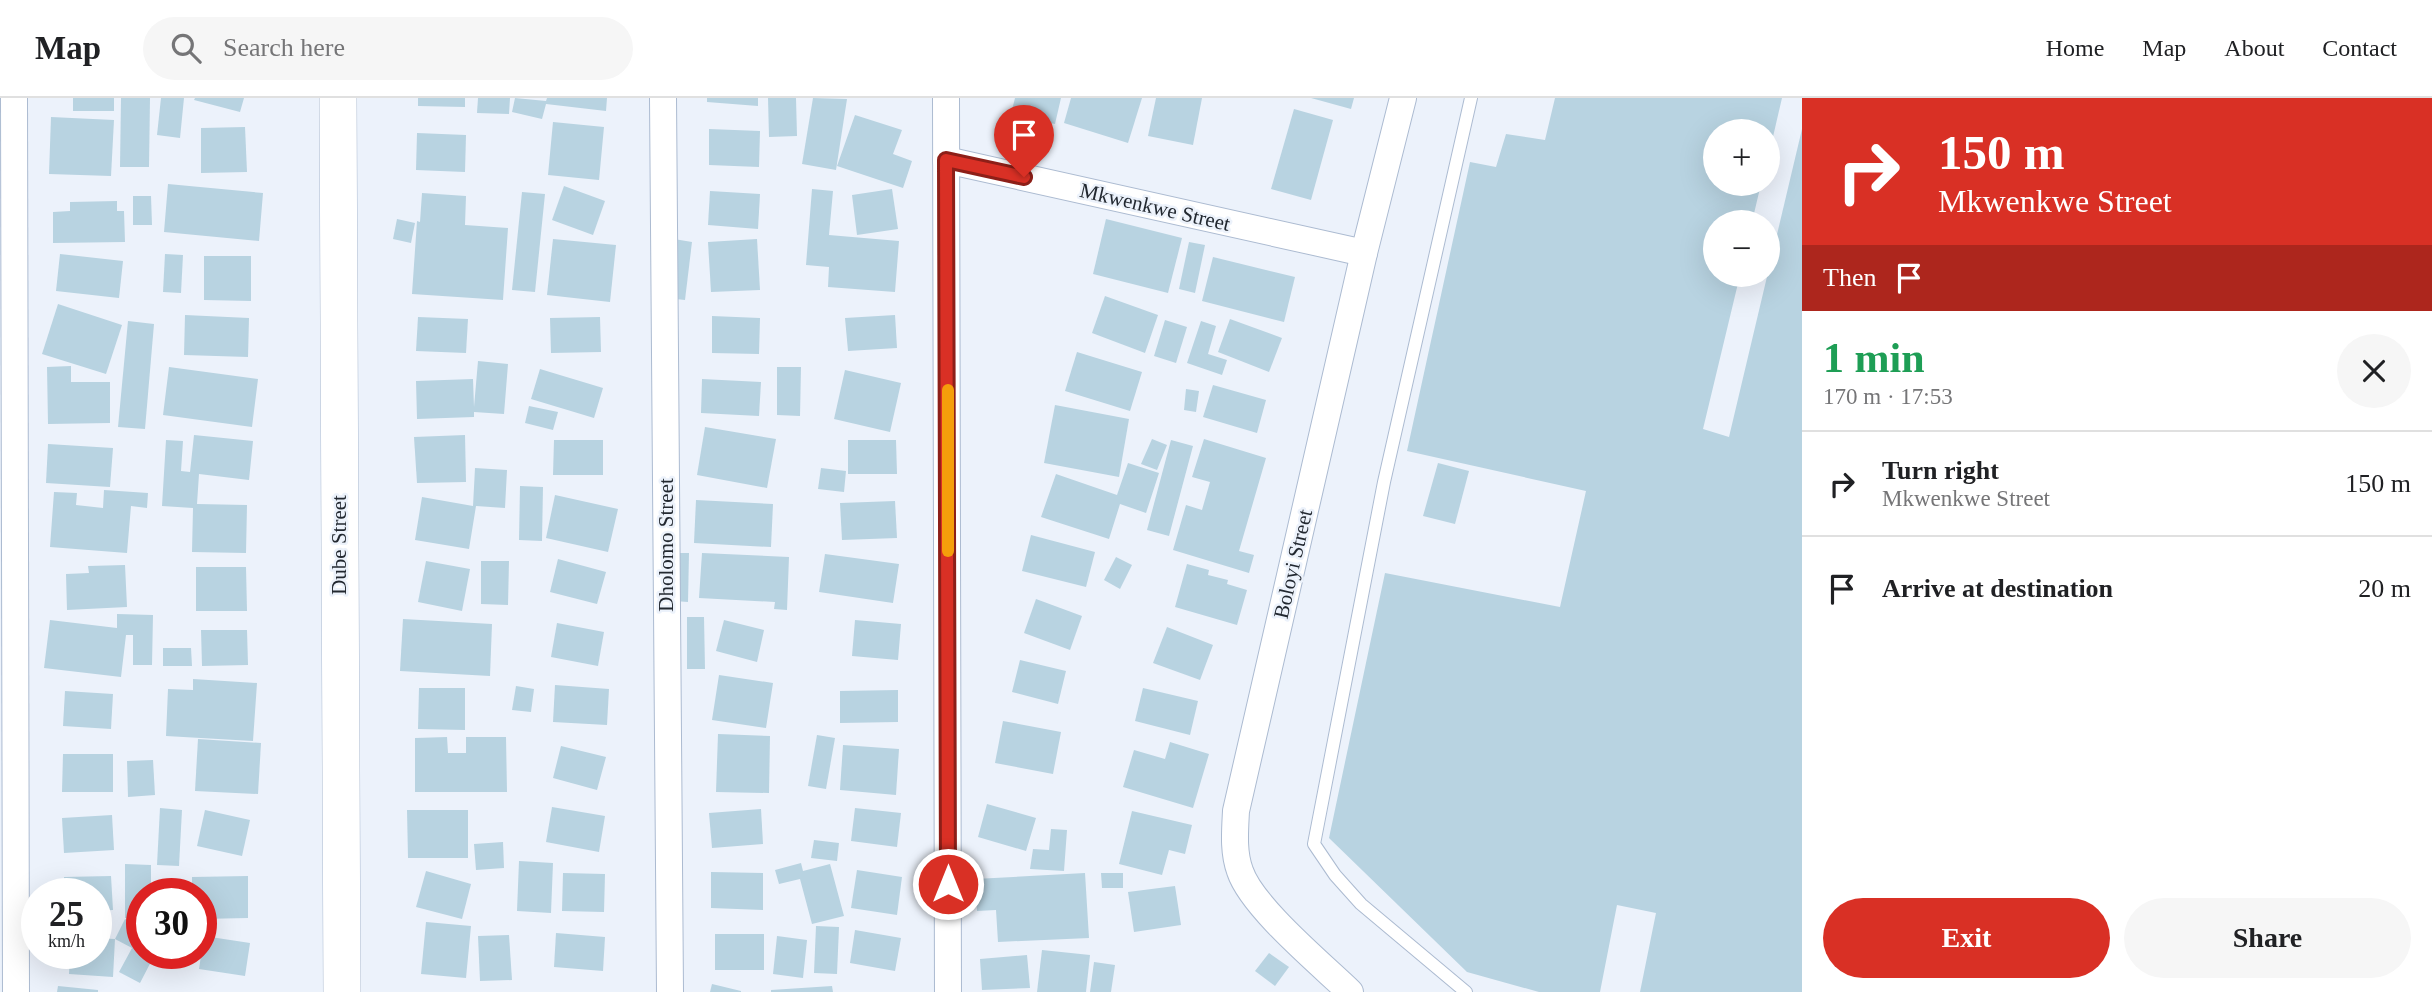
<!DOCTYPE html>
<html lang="en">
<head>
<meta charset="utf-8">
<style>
	:root { --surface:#fff; --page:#f6f6f6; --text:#202124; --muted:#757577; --line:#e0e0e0; --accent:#d93025 }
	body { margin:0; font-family:Georgia,serif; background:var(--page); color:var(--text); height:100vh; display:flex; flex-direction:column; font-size:26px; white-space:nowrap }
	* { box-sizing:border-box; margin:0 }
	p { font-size:23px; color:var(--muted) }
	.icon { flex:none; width:38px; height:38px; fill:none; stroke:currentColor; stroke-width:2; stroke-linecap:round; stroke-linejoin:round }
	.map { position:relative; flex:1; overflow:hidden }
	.details { display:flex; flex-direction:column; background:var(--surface); width:630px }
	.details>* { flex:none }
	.hud { background:#d93025; color:#fff; overflow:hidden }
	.controls { position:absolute; left:1703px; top:21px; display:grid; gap:14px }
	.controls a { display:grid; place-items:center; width:77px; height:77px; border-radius:50%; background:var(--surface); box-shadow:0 7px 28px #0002; font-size:35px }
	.speed { position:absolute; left:21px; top:780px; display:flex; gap:14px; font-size:35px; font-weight:700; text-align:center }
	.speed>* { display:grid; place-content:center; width:91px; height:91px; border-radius:50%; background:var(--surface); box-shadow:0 7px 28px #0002; line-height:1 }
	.speed small { font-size:18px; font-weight:400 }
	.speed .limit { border:10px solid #d22; background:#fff; color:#111 }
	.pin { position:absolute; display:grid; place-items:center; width:60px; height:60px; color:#fff; margin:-72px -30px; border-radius:50% 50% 50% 0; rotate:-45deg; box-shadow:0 0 7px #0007 }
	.pin .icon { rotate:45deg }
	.me { position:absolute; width:77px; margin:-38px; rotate:0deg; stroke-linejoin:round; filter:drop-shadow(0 0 5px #0008) }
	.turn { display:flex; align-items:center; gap:24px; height:147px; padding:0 21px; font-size:32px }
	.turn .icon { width:91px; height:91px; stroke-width:2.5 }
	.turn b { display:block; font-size:49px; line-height:60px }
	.then { display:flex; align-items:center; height:66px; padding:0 21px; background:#0003; gap:14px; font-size:26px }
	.round { display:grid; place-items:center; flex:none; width:74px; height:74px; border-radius:37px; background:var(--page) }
	.head { display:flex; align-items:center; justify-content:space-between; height:119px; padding:0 21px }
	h1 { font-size:42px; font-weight:700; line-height:52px; color:#1e9e55 }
	.action { display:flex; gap:14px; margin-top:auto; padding:14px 21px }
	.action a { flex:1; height:80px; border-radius:42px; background:var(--accent); color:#fff; font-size:28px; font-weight:700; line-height:80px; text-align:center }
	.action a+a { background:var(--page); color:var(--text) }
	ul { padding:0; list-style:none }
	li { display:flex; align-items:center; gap:21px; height:105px; padding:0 21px; border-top:2px solid var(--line) }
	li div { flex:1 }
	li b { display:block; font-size:26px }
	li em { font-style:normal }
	header { display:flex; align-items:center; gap:42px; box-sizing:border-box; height:98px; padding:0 35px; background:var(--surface); border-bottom:2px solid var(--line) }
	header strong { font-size:33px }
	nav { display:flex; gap:38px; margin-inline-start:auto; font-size:24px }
	.search { width:490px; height:63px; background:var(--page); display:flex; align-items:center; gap:18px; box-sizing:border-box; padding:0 24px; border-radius:38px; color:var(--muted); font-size:26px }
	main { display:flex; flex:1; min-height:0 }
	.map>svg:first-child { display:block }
	.building { fill:#b8d3e1 }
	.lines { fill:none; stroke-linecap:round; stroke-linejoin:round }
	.lane-casing { stroke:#acbbd1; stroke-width:14 }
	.street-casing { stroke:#acbbd1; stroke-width:28 }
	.secondary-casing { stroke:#acbbd1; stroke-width:38 }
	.lane { stroke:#fff; stroke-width:12 }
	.street { stroke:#fff; stroke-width:26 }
	.secondary { stroke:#fff; stroke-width:37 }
	.route-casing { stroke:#8d1f18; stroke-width:18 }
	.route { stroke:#d93025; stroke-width:12 }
	.slow { stroke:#f59e0b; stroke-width:12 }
	.labels { text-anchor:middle; stroke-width:5; stroke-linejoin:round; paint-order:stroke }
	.street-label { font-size:21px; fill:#222830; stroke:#ecf2fb }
</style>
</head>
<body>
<header>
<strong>Map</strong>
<div class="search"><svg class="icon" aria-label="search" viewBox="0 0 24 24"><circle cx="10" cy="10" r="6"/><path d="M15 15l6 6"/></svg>Search here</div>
<nav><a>Home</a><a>Map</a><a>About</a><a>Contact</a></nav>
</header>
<main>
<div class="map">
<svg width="1802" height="894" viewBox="0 0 1802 894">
	<rect width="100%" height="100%" fill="#ecf2fb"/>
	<g class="building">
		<rect x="73" y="0" width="41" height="13"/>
		<path d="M 121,0 L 150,0 L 149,69 L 120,69 Z"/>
		<path d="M 161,0 L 184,0 L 180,40 L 157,37 Z"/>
		<path d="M 195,0 L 244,0 L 240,14 L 194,2 Z"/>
		<path d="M 418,0 L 465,0 L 465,9 L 418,8 Z"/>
		<path d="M 478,0 L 510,0 L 509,16 L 477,15 Z"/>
		<path d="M 515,0 L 546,3 L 547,0 L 607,0 L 606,13 L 546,6 L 542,21 L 512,14 Z"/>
		<path d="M 707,0 L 758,0 L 758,8 L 707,4 Z"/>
		<path d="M 768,0 L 796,0 L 797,38 L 769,39 Z"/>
		<path d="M 813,0 L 847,1 L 836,72 L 802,66 Z"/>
		<path d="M 1015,0 L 1061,0 L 1055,26 L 1011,16 Z"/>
		<path d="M 1071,0 L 1142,0 L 1128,45 L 1064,25 Z"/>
		<path d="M 1156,0 L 1202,0 L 1193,47 L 1148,38 Z"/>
		<path d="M 1311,0 L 1354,0 L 1351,11 Z"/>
		<path d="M 1555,0 L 1782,0 L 1769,56 L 1768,33 L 1715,33 L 1715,86 L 1761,86 L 1752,124 L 1715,124 L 1715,177 L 1740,177 L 1703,331 L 1729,339 L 1802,31 L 1802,894 L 1640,894 L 1656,815 L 1617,807 L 1600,894 L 1539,894 L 1467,874 L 1329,740 L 1385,475 L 1560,509 L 1586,393 L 1407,353 L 1470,64 L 1496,69 L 1506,36 L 1545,42 Z"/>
		<path d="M 1294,11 L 1333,22 L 1311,102 L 1271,91 Z"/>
		<path d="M 855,17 L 902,32 L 893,56 L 912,63 L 903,90 L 837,68 Z"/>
		<path d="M 51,19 L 114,22 L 111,78 L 49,76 Z"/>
		<path d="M 553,24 L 604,29 L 599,82 L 548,77 Z"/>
		<path d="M 245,29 L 247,74 L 201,75 L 201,30 Z"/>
		<path d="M 709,31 L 760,33 L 759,69 L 709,67 Z"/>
		<path d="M 417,35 L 466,37 L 465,74 L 416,72 Z"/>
		<path d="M 168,86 L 263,95 L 259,143 L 164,134 Z"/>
		<path d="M 564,88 L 605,103 L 593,137 L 552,122 Z"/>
		<path d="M 812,91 L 833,93 L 829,137 L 899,143 L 895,194 L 828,189 L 829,169 L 806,167 Z"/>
		<path d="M 892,91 L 898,131 L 857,137 L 852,97 Z"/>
		<path d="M 710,93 L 760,96 L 758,131 L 708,127 Z"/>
		<path d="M 522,94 L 545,96 L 535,194 L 512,192 Z"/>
		<path d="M 422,95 L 466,98 L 465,127 L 508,130 L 503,202 L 412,196 L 417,123 L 420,124 Z"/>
		<path d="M 133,98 L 151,98 L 152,127 L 133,127 Z"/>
		<path d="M 117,103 L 117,113 L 124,113 L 125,144 L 53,145 L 53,114 L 70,113 L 70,104 Z"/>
		<path d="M 397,121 L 415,125 L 411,145 L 393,141 Z"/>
		<path d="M 1106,121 L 1182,140 L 1168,195 L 1093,176 Z"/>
		<path d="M 553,141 L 616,147 L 610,204 L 547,197 Z"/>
		<path d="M 674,141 L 692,144 L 685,202 L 666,200 Z"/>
		<path d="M 757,141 L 760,192 L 711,194 L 708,144 Z"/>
		<path d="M 1189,144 L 1205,147 L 1195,195 L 1179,191 Z"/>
		<path d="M 60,156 L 123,163 L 119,200 L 56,193 Z"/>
		<path d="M 165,156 L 183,157 L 181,195 L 163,194 Z"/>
		<path d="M 204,158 L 251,158 L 251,203 L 204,202 Z"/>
		<path d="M 1213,159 L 1295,179 L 1284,224 L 1202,203 Z"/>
		<path d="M 1105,198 L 1158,217 L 1145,255 L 1092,235 Z"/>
		<path d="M 58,206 L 122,227 L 106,276 L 42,256 Z"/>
		<path d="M 185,217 L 249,220 L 248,259 L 184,257 Z"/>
		<path d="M 895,217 L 897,250 L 848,253 L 845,220 Z"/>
		<path d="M 712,218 L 760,220 L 759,256 L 712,255 Z"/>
		<path d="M 418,219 L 468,221 L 466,255 L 416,253 Z"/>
		<path d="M 600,219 L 601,254 L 551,255 L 550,220 Z"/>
		<path d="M 1230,221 L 1282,240 L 1269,274 L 1218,254 Z"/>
		<path d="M 1165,222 L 1187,229 L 1176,265 L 1154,258 Z"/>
		<path d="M 128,223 L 154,226 L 145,331 L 118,329 Z"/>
		<path d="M 1201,223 L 1216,228 L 1208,256 L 1227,262 L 1222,277 L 1187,265 Z"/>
		<path d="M 1077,254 L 1142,274 L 1130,313 L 1065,293 Z"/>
		<path d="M 478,263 L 508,266 L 504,316 L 474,314 L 474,319 L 417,321 L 416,283 L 473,281 L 474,309 Z"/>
		<path d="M 71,268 L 71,284 L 110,284 L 110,325 L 48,326 L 47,269 Z"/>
		<path d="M 169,269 L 258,281 L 252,329 L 163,317 Z"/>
		<path d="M 777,269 L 801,269 L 800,318 L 777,317 Z"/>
		<path d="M 540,271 L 603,290 L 594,320 L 531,301 Z"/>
		<path d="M 845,272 L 901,285 L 890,334 L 834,321 Z"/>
		<path d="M 702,281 L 761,284 L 759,318 L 701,315 Z"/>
		<path d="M 1213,287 L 1266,302 L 1257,335 L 1203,319 Z"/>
		<path d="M 1186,291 L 1199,293 L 1196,314 L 1184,312 Z"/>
		<path d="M 1055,307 L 1129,321 L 1119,379 L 1044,365 Z"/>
		<path d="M 529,308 L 558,314 L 553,332 L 525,325 Z"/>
		<path d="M 705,329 L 776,341 L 767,390 L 697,377 Z"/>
		<path d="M 194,337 L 253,343 L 249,382 L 199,376 L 197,406 L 247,407 L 246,455 L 192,454 L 193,410 L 162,408 L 166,342 L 183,343 L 181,373 L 190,374 Z"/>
		<path d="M 465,337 L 466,384 L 417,385 L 414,339 Z"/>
		<path d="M 1152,341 L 1167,347 L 1157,372 L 1141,366 Z"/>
		<path d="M 1204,341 L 1266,360 L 1239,453 L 1254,457 L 1249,475 L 1173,452 L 1186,407 L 1202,412 L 1210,384 L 1192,379 Z"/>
		<path d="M 554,342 L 603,342 L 603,377 L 553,377 Z"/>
		<path d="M 848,342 L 896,342 L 897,376 L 848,376 Z"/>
		<path d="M 1171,342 L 1193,348 L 1169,438 L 1147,432 Z"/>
		<path d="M 48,346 L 113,350 L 110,389 L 46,385 Z"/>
		<path d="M 1128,365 L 1159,375 L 1146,415 L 1120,406 L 1109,441 L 1041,419 L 1056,376 L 1117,397 Z"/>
		<path d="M 1438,365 L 1469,373 L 1455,426 L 1423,418 Z"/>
		<path d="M 475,370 L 507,372 L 505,410 L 476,408 L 469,451 L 415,442 L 422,399 L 473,408 Z"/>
		<path d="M 821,370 L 846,373 L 844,394 L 818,391 Z"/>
		<path d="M 520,388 L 543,389 L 542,443 L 519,442 Z"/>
		<path d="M 104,392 L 148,395 L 147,410 L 131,408 L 127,455 L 50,449 L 54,394 L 77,395 L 76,407 L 103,410 Z"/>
		<path d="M 555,397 L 618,411 L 608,454 L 546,440 Z"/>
		<path d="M 696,402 L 773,406 L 771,449 L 694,445 Z"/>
		<path d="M 895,403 L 897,440 L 842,442 L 840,405 Z"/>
		<path d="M 1031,437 L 1095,454 L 1086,489 L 1022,473 Z"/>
		<path d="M 675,455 L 689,455 L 688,504 L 674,503 Z"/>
		<path d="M 702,455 L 789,459 L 787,512 L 774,511 L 775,504 L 699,500 Z"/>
		<path d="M 825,456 L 899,466 L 893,505 L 819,494 Z"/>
		<path d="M 1116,459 L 1132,467 L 1120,491 L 1104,482 Z"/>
		<path d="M 558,461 L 606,474 L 597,506 L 550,494 Z"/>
		<path d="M 426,463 L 470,471 L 462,513 L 418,504 Z"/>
		<path d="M 481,463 L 509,463 L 508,507 L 481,506 Z"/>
		<path d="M 1187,466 L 1209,472 L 1208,477 L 1228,482 L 1227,486 L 1247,492 L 1237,527 L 1175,509 Z"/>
		<path d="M 125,467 L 127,509 L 67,512 L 66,476 L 89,475 L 88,468 Z"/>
		<path d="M 196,469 L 246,469 L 247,513 L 196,513 Z"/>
		<path d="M 1036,501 L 1082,518 L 1070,552 L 1024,535 Z"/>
		<path d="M 117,516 L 153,517 L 152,567 L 133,567 L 133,537 L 126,537 L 121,579 L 44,570 L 50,522 L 117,530 Z"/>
		<path d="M 687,519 L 704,519 L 705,571 L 687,571 Z"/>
		<path d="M 403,521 L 492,526 L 490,578 L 400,573 Z"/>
		<path d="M 724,522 L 764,532 L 757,564 L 716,553 Z"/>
		<path d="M 855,522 L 901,526 L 898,562 L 852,558 Z"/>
		<path d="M 557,525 L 604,534 L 598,568 L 551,559 Z"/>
		<path d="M 1167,529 L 1213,547 L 1200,582 L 1153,565 Z"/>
		<path d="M 201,532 L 247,532 L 248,567 L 202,568 Z"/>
		<path d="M 163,550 L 191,550 L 192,568 L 163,568 Z"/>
		<path d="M 1020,562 L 1066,573 L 1058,606 L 1012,594 Z"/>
		<path d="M 719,577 L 773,585 L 766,630 L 712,622 Z"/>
		<path d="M 193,581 L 257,585 L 253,643 L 166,638 L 168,591 L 193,592 Z"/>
		<path d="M 555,587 L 609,591 L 607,627 L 553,624 Z"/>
		<path d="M 516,588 L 534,591 L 531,614 L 512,612 Z"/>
		<path d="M 419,590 L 465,590 L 465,632 L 418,631 Z"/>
		<path d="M 1143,590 L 1198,603 L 1190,637 L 1135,623 Z"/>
		<path d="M 898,592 L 898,624 L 840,625 L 840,593 Z"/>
		<path d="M 65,593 L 113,596 L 111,631 L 63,628 Z"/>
		<path d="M 1003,623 L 1061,634 L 1053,676 L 995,665 Z"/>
		<path d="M 718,636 L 770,638 L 769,695 L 716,694 Z"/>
		<path d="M 817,637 L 835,640 L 826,691 L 808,688 Z"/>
		<path d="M 447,639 L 448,655 L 466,655 L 466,639 L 506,639 L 507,694 L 415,694 L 415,640 Z"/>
		<path d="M 198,641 L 261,645 L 258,696 L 195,693 Z"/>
		<path d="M 1170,644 L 1209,656 L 1193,710 L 1123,689 L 1134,652 L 1165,661 Z"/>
		<path d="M 843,647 L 899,651 L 896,697 L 840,692 Z"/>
		<path d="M 561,648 L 606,659 L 597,692 L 553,680 Z"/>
		<path d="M 63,656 L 113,656 L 113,694 L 62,694 Z"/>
		<path d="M 153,662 L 155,697 L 128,699 L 127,663 Z"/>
		<path d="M 987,706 L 1036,720 L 1026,753 L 978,739 Z"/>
		<path d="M 552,709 L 605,718 L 599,754 L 546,744 Z"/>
		<path d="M 160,710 L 182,712 L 179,768 L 157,767 Z"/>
		<path d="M 855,710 L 901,715 L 897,749 L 851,743 Z"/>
		<path d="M 761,711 L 763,746 L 712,750 L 709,715 Z"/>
		<path d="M 205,712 L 250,722 L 242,758 L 197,748 Z"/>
		<path d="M 407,712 L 468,712 L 468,760 L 408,760 Z"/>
		<path d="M 1132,713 L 1192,727 L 1185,756 L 1169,752 L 1162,777 L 1119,766 Z"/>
		<path d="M 112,717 L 114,752 L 64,755 L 62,720 Z"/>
		<path d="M 1051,731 L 1067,732 L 1064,773 L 1030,771 L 1033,751 L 1049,752 Z"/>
		<path d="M 814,742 L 839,745 L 837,763 L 811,760 Z"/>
		<path d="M 503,744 L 504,770 L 476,772 L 474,746 Z"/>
		<path d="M 519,763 L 553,765 L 551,815 L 517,813 Z"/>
		<path d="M 801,765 L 803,773 L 830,766 L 844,818 L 812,826 L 800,781 L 779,786 L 775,772 Z"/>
		<path d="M 125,766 L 151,767 L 151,796 L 142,796 L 142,820 L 125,820 Z"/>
		<path d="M 857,772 L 902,779 L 897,817 L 851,810 Z"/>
		<path d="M 426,773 L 471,786 L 462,821 L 416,809 Z"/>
		<path d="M 711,774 L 763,775 L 763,812 L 711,810 Z"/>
		<path d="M 563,775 L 605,776 L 604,814 L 562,813 Z"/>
		<path d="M 1085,775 L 1089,840 L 998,844 L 996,812 L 977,813 L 975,781 Z"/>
		<path d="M 1101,775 L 1123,775 L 1123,790 L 1102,790 Z"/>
		<path d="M 111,778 L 113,812 L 96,813 L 96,796 L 65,796 L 64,779 Z"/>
		<path d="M 248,778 L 248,820 L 201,821 L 201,796 L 192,796 L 192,779 Z"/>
		<path d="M 1175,788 L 1181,827 L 1134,834 L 1128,794 Z"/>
		<path d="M 125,821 L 142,830 L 142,856 L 155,856 L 140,885 L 119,874 L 132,850 L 115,841 Z"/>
		<path d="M 426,824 L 471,828 L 466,880 L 421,876 Z"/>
		<path d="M 816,828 L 839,829 L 837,876 L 814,875 Z"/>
		<path d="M 855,832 L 901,840 L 895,873 L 850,865 Z"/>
		<path d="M 556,835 L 605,839 L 603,873 L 554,869 Z"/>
		<rect x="715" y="836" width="49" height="36"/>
		<path d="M 509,837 L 512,882 L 480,883 L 478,838 Z"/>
		<path d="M 204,838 L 250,845 L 245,878 L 199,871 Z"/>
		<path d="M 777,838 L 807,842 L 803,880 L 773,876 Z"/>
		<path d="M 96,840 L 115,841 L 113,879 L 69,876 L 70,856 L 96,856 Z"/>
		<path d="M 1042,852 L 1090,857 L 1086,894 L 1037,894 Z"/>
		<path d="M 1269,855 L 1289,869 L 1275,888 L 1255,873 Z"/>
		<path d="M 1027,857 L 1030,890 L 982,892 L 980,861 Z"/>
		<path d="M 1094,864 L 1115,867 L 1111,894 L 1090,894 Z"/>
		<path d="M 712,886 L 741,893 L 741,894 L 710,894 Z"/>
		<path d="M 58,888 L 98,892 L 98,894 L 57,894 Z"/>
		<path d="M 832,888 L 833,894 L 771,894 L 771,892 Z"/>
	</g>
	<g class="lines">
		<defs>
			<path id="lane" d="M 1466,894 L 1361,806 L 1335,777 L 1314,746 L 1384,384 L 1471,0"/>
			<g id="street">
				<path d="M 14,0 L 16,894"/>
				<path d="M 663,0 L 670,894"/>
				<path d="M 946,0 L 948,894"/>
				<path d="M 946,62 L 1364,155"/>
				<path d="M 1350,894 C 1321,866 1252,809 1240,773 C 1233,754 1235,733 1236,713 L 1364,155 L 1403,0"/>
			</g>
			<path id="secondary" d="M 338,0 L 342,894"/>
		</defs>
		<use href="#lane" class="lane-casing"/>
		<use href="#street" class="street-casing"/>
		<use href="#secondary" class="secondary-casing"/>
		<use href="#lane" class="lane"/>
		<use href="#street" class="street"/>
		<use href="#secondary" class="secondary"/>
	</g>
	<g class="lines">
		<defs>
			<path id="route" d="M 948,786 L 946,62 L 1024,79"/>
		</defs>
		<use href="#route" class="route-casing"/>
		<use href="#route" class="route"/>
		<path class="slow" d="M 948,292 L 948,453"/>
	</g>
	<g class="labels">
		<g class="street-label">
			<text transform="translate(1155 109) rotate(13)" y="7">Mkwenkwe Street</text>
			<text transform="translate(339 447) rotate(-90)" y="7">Dube Street</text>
			<text transform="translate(666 447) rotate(-90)" y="7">Dholomo Street</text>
			<text transform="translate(1293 466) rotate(-77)" y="7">Boloyi Street</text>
		</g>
	</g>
</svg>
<div class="controls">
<a>+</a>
<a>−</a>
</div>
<div class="speed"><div>25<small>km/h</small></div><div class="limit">30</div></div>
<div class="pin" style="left:1024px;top:79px;background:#d93025"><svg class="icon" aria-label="arrive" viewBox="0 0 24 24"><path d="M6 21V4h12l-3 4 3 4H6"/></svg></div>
<svg class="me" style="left:948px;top:786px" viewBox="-20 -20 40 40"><circle r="17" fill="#d93025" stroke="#fff" stroke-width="3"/><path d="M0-11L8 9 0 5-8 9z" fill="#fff"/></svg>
</div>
<section class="details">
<div class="hud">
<div class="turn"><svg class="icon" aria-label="right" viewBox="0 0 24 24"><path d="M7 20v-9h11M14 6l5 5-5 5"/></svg><div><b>150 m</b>Mkwenkwe Street</div></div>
<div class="then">Then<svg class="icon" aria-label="arrive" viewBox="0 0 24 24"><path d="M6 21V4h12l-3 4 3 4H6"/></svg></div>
</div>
<div class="head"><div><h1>1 min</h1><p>170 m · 17:53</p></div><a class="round"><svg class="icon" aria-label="close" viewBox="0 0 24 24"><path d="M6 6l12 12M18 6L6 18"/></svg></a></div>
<ul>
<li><svg class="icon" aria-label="right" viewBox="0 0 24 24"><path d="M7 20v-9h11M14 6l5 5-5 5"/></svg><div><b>Turn right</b><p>Mkwenkwe Street</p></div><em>150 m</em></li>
<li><svg class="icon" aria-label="arrive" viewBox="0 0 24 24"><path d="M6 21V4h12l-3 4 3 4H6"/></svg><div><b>Arrive at destination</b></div><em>20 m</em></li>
</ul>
<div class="action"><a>Exit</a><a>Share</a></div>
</section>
</main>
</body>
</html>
